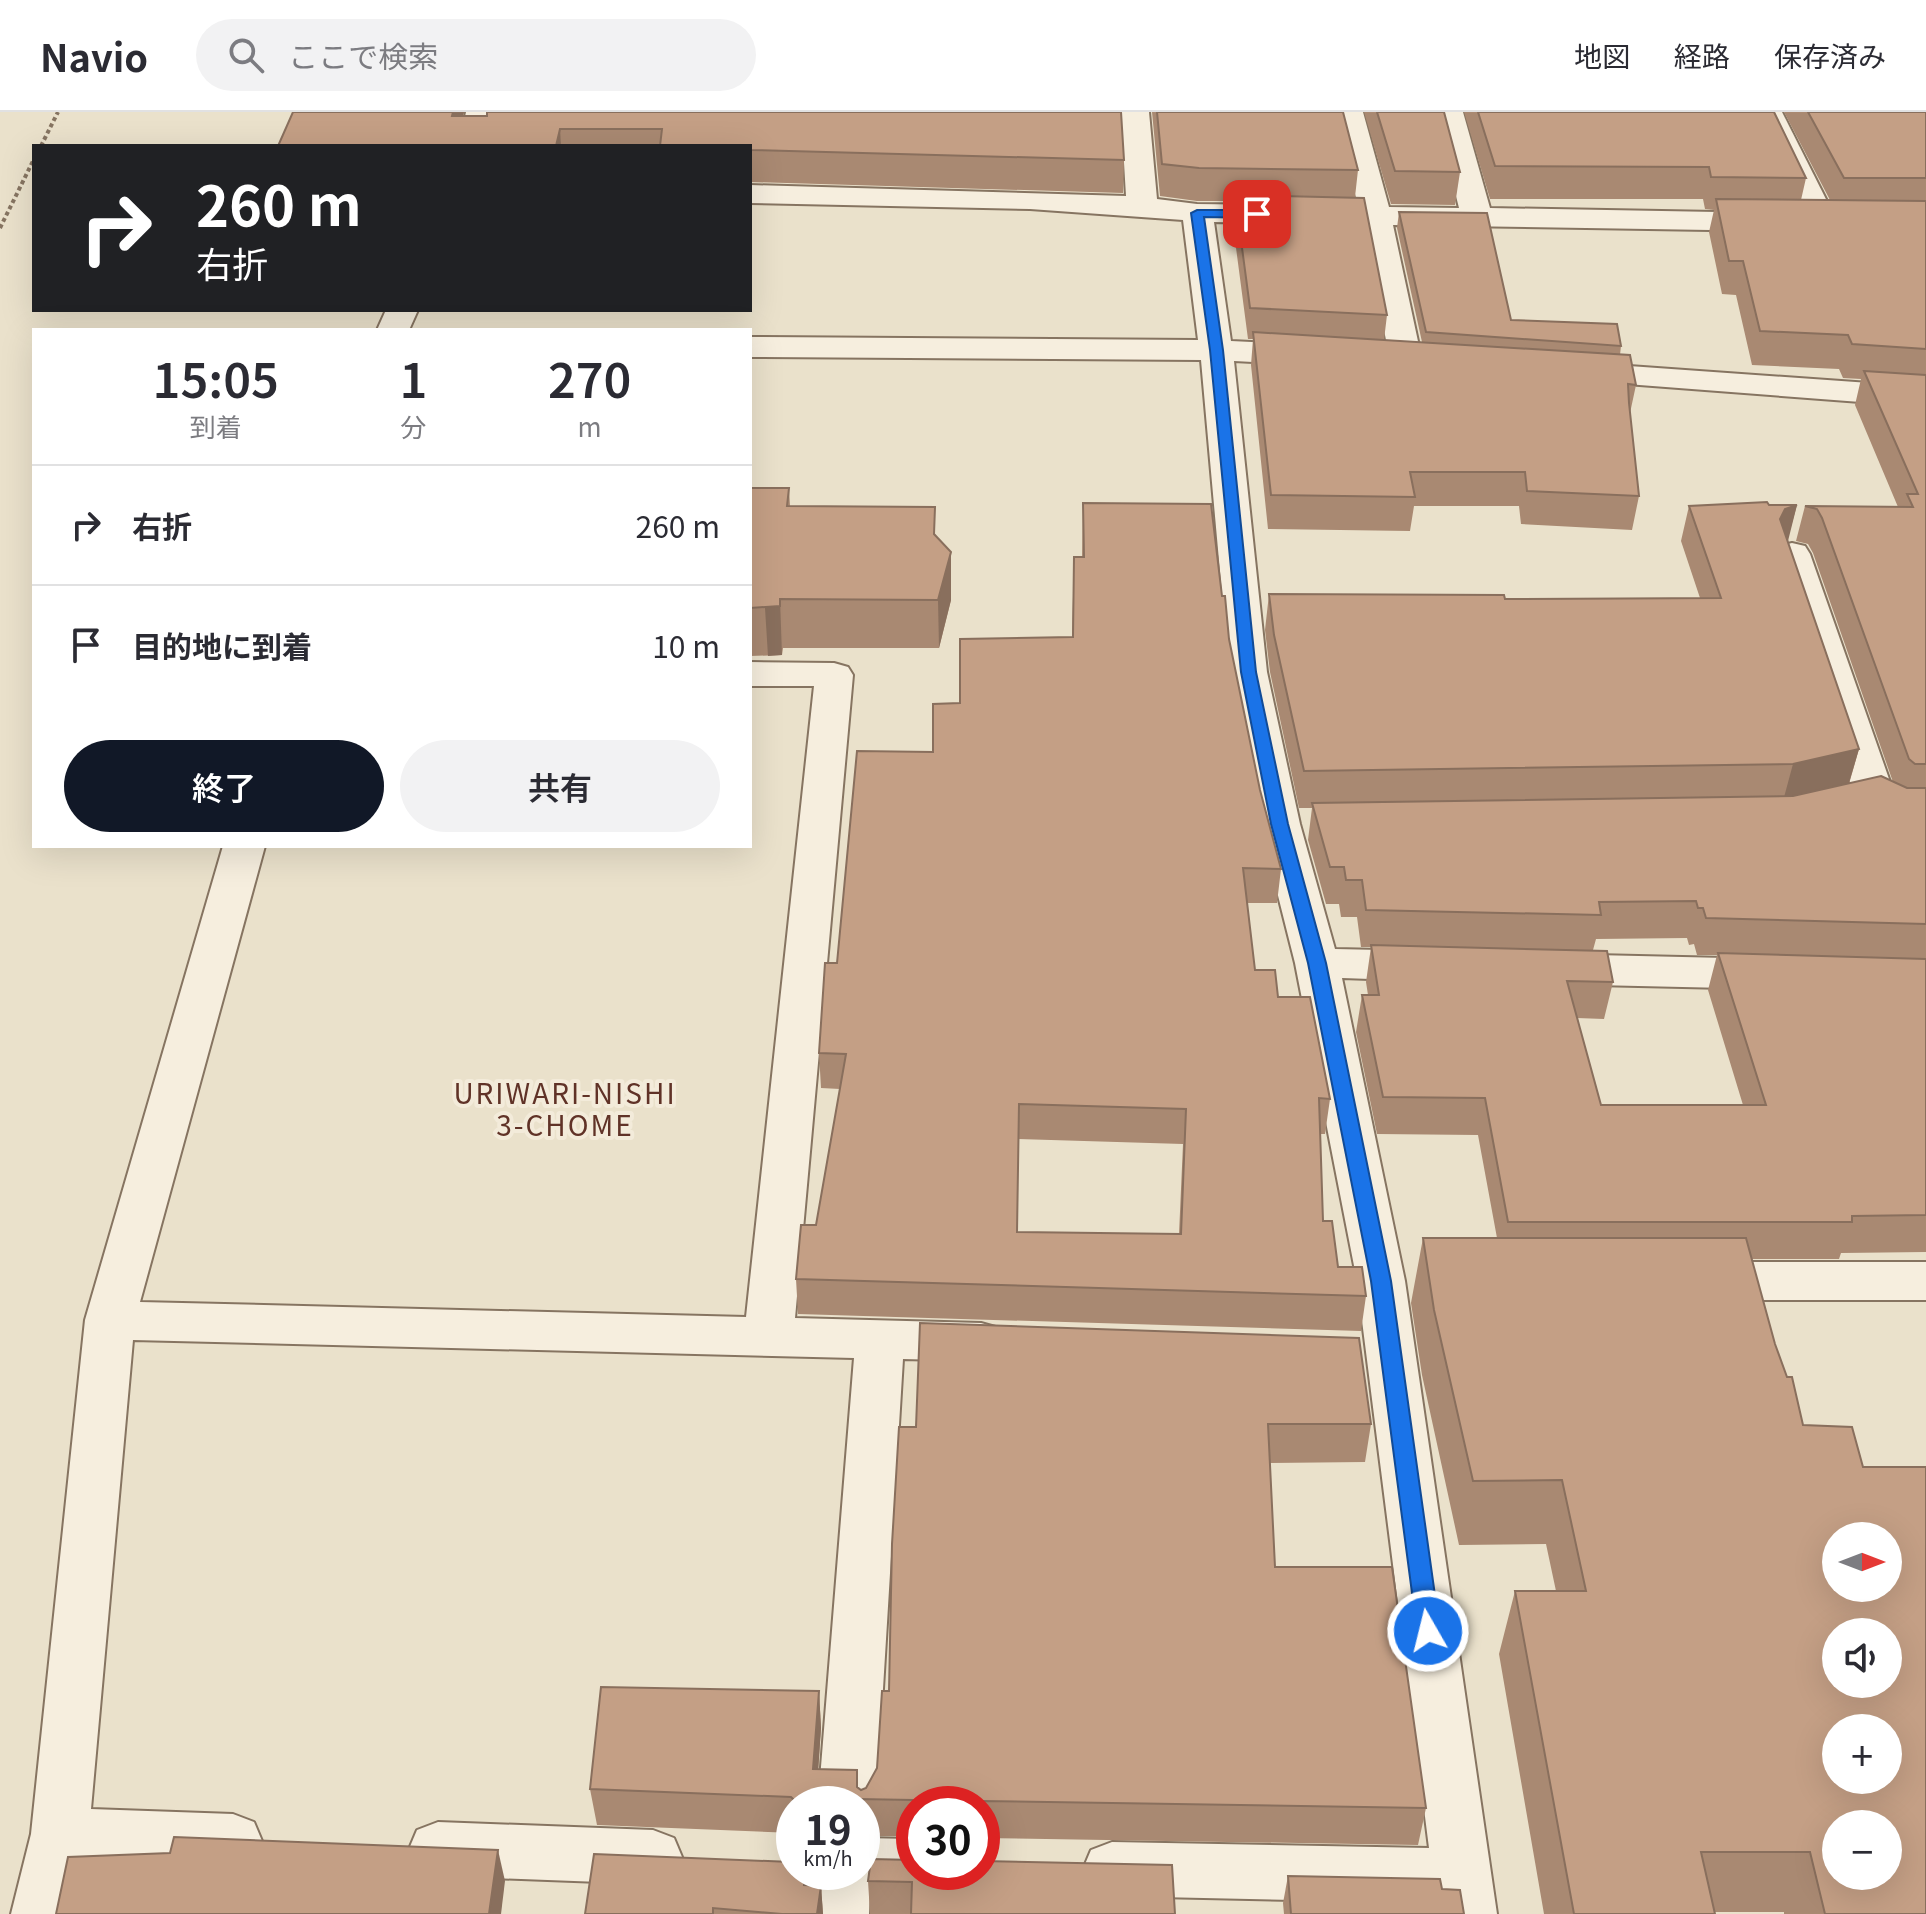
<!DOCTYPE html>
<html lang="ja">
<head>
<meta charset="utf-8">
<style>
	:root { --surface:#fff; --page:#f2f2f3; --text:#2b2b33; --muted:#7c7c81; --line:#e1e1e2; --accent:#111827 }
	body { margin:0; font-family:Georgia,"Noto Sans JP",serif; background:var(--page); color:var(--text); height:100vh; display:flex; flex-direction:column; font-size:30px; white-space:nowrap }
	* { box-sizing:border-box; margin:0 }
	p { font-size:26px; color:var(--muted) }
	.icon { flex:none; width:44px; height:44px; fill:none; stroke:currentColor; stroke-width:2; stroke-linecap:round; stroke-linejoin:round }
	.map { position:relative; flex:1; overflow:hidden }
	.panel { position:absolute; left:32px; top:216px; width:720px; height:520px; display:flex; flex-direction:column; background:var(--surface); border-radius:0px; box-shadow:0 8px 32px #0002 }
	.panel>* { flex:none }
	.guide { position:absolute; left:32px; top:32px; width:720px; height:168px; border-radius:0px; box-shadow:0 8px 32px #0002; background:#202124; color:#fff; overflow:hidden }
	.needle { width:52px; rotate:90deg }
	.buttons { position:absolute; left:1822px; top:1410px; display:grid; gap:16px }
	.buttons a { display:grid; place-items:center; width:80px; height:80px; border-radius:50%; background:var(--surface); box-shadow:0 8px 32px #0002; font-size:40px }
	.speed { position:absolute; left:776px; top:1674px; display:flex; gap:16px; font-size:40px; font-weight:700; text-align:center }
	.speed>* { display:grid; place-content:center; width:104px; height:104px; border-radius:50%; background:var(--surface); box-shadow:0 8px 32px #0002; line-height:1 }
	.speed small { font-size:20px; font-weight:400 }
	.speed .limit { border:12px solid #d22; background:#fff; color:#111 }
	.pin { position:absolute; display:grid; place-items:center; width:68px; height:68px; color:#fff; margin:-34px; border-radius:16px; box-shadow:0 4px 12px #0006 }
	.me { position:absolute; width:88px; margin:-44px; rotate:352deg; stroke-linejoin:round; filter:drop-shadow(0 0 6px #0008) }
	.turn { display:flex; align-items:center; gap:28px; height:168px; padding:0 32px; font-size:36px }
	.turn .icon { width:104px; height:104px; stroke-width:2.5 }
	.turn b { display:block; font-size:56px; line-height:68px }
	.eta { display:flex; justify-content:space-evenly; align-items:center; height:136px; text-align:center }
	.eta b { font-size:48px; font-weight:600; line-height:56px }
	.button { display:flex; gap:16px; margin-top:auto; padding:16px 32px }
	.button a { flex:1; height:92px; border-radius:48px; background:var(--accent); color:#fff; font-size:32px; font-weight:600; line-height:92px; text-align:center }
	.button a+a { background:var(--page); color:var(--text) }
	ul { padding:0; list-style:none }
	li { display:flex; align-items:center; gap:24px; height:120px; padding:0 32px; border-top:2px solid var(--line) }
	li div { flex:1 }
	li b { display:block; font-size:30px }
	li em { font-style:normal }
	header { display:flex; align-items:center; gap:48px; box-sizing:border-box; height:112px; padding:0 40px; background:var(--surface); border-bottom:2px solid var(--line) }
	header strong { font-size:38px }
	nav { display:flex; gap:44px; margin-inline-start:auto; font-size:28px }
	.search { width:560px; height:72px; background:var(--page); display:flex; align-items:center; gap:20px; box-sizing:border-box; padding:0 28px; border-radius:44px; color:var(--muted); font-size:30px }
	.map>svg:first-child { display:block }
	.lines { fill:none; stroke-linecap:round; stroke-linejoin:round }
	.street-casing { stroke:#867461; stroke-width:4 }
	.path { stroke:#867461; stroke-width:4; stroke-dasharray:4 3; stroke-linecap:butt }
	.street { fill:#f6eede; fill-rule:evenodd }
	.wall { fill:#a98972; fill-rule:evenodd }
	.shaded-wall { fill:#896f5d }
	.building { fill:#c49f85; stroke:#896f5d; stroke-width:2; fill-rule:evenodd }
	.route { fill:#1a73e8; stroke:#114b97; stroke-width:2 }
	.labels { text-anchor:middle; stroke-width:8; stroke-linejoin:round; paint-order:stroke }
	.neighbourhood-label { font-size:28px; letter-spacing:2px; fill:#603227; stroke:#f3ebda }
</style>
</head>
<body>
<header>
<strong>Navio</strong>
<div class="search"><svg class="icon" aria-label="search" viewBox="0 0 24 24"><circle cx="10" cy="10" r="6"/><path d="M15 15l6 6"/></svg>ここで検索</div>
<nav><a>地図</a><a>経路</a><a>保存済み</a></nav>
</header>
<div class="map">
<svg width="1926" height="1802" viewBox="0 0 1926 1802">
	<rect width="100%" height="100%" fill="#eae1cb"/>
	<g class="lines">
		<defs>
			<g id="street">
				<path d="M 466,0 L 494,0 L 489,34 L 459,34 Z"/>
				<path d="M 1121,0 L 1149,0 L 1157,87 L 1197,92 L 1358,94 L 1335,0 L 1363,0 L 1389,95 L 1459,96 L 1435,0 L 1463,0 L 1490,96 L 1772,101 L 1783,104 L 1787,110 L 1783,116 L 1772,119 L 1393,113 L 1422,248 L 1418,255 L 1406,258 L 1394,255 L 1390,248 L 1363,113 L 1214,110 L 1231,229 L 1313,233 L 1325,236 L 1329,243 L 1325,250 L 1313,253 L 1234,249 L 1267,560 L 1300,712 L 1335,837 L 1427,839 L 1442,844 L 1449,854 L 1442,864 L 1427,869 L 1342,866 L 1405,1169 L 1497,1802 L 1437,1802 L 1436,1791 L 1112,1784 L 1091,1776 L 1083,1757 L 1091,1738 L 1112,1730 L 1429,1736 L 1357,1169 L 1295,851 L 1260,712 L 1229,560 L 1201,248 L 750,245 L 750,225 L 1198,228 L 1183,108 L 1030,97 L 750,91 L 750,73 L 1126,84 Z"/>
				<path d="M 1754,0 L 1782,0 L 1838,111 L 1834,117 L 1823,120 L 1812,117 L 1808,111 Z"/>
				<path d="M 386,198 L 418,198 L 409,218 L 377,218 Z"/>
				<path d="M 1573,250 L 1926,275 L 1926,295 L 1561,267 L 1556,260 L 1561,253 Z"/>
				<path d="M 1792,431 L 1805,434 L 1810,442 L 1895,684 L 1889,693 L 1833,707 L 1819,703 L 1813,694 L 1819,685 L 1852,677 L 1774,442 L 1779,434 Z"/>
				<path d="M 750,550 L 834,551 L 848,555 L 853,563 L 795,1206 L 981,1211 L 999,1216 L 1006,1230 L 999,1244 L 981,1249 L 903,1247 L 876,1692 L 867,1710 L 862,1712 L 862,1692 L 818,1692 L 854,1246 L 133,1228 L 91,1697 L 233,1702 L 254,1710 L 262,1729 L 254,1748 L 233,1756 L 83,1749 L 71,1802 L 11,1802 L 31,1722 L 85,1208 L 223,734 L 265,734 L 140,1190 L 746,1205 L 814,574 L 750,574 Z"/>
				<path d="M 1551,842 L 1770,847 L 1785,852 L 1792,862 L 1785,872 L 1770,877 L 1551,872 L 1536,867 L 1529,857 L 1536,847 Z"/>
				<path d="M 1700,1150 L 1926,1150 L 1926,1188 L 1700,1188 L 1683,1182 L 1676,1169 L 1683,1156 Z"/>
				<path d="M 438,1710 L 653,1718 L 674,1726 L 682,1745 L 674,1764 L 653,1772 L 438,1764 L 417,1756 L 409,1737 L 417,1718 Z"/>
				<path d="M 862,1726 L 914,1727 L 914,1760 L 941,1760 L 935,1773 L 914,1781 L 870,1780 L 869,1802 L 809,1802 L 813,1760 L 862,1760 Z"/>
			</g>
		</defs>
		<use href="#street" class="street-casing"/>
		<g class="path">
			<path d="M 41,34 L 58,0"/>
			<path d="M 0,116 L 34,47"/>
		</g>
		<use href="#street" class="street"/>
	</g>
	<g class="wall">
		<path d="M 293,0 L 464,0 L 463,4 L 1124,48 L 1123,81 L 750,70 L 750,34 L 278,34 Z"/>
		<path d="M 1152,0 L 1343,0 L 1358,58 L 1355,85 L 1387,203 L 1384,228 L 1422,230 L 1397,116 L 1399,100 L 1511,208 L 1621,234 L 1620,243 L 1636,273 L 1630,301 L 1639,384 L 1632,418 L 1521,412 L 1519,394 L 1414,394 L 1410,419 L 1268,417 L 1251,253 L 1253,227 L 1248,227 L 1233,113 L 1234,89 L 1197,89 L 1160,84 Z"/>
		<path d="M 1364,0 L 1444,0 L 1460,60 L 1455,93 L 1391,92 Z"/>
		<path d="M 1464,0 L 1774,0 L 1806,66 L 1801,88 L 1830,88 L 1784,0 L 1926,0 L 1926,1140 L 1841,1141 L 1839,1147 L 1751,1147 L 1775,1232 L 1803,1313 L 1926,1802 L 1784,1802 L 1784,1800 L 1714,1800 L 1715,1802 L 1544,1802 L 1499,1542 L 1515,1479 L 1556,1479 L 1546,1432 L 1459,1433 L 1422,1263 L 1411,1191 L 1423,1126 L 1497,1126 L 1478,1023 L 1377,1022 L 1356,920 L 1362,883 L 1368,883 L 1366,870 L 1371,835 L 1361,835 L 1357,805 L 1341,805 L 1339,792 L 1326,792 L 1308,728 L 1312,696 L 1299,696 L 1270,560 L 1265,518 L 1269,482 L 1505,487 L 1700,486 L 1681,429 L 1689,394 L 1797,393 L 1787,429 L 1859,637 L 1849,672 L 1893,670 L 1813,441 L 1808,432 L 1796,429 L 1805,394 L 1898,395 L 1855,293 L 1861,267 L 1843,266 L 1839,257 L 1752,253 L 1736,183 L 1722,182 L 1709,120 L 1714,98 L 1705,97 L 1703,87 L 1490,87 ZM 1687,826 L 1689,833 L 1694,832 L 1697,843 L 1717,843 L 1708,878 L 1743,993 L 1601,993 L 1577,906 L 1604,907 L 1613,870 L 1593,838 L 1596,827 Z"/>
		<path d="M 750,376 L 789,376 L 790,394 L 935,422 L 951,488 L 939,536 L 783,536 L 782,543 L 750,544 Z"/>
		<path d="M 1083,391 L 1222,484 L 1229,527 L 1260,678 L 1281,757 L 1277,791 L 1247,791 L 1255,858 L 1278,885 L 1330,987 L 1325,1022 L 1320,1022 L 1323,1109 L 1338,1155 L 1366,1184 L 1361,1219 L 798,1202 L 796,1167 L 816,1113 L 840,977 L 821,976 L 819,941 L 837,851 L 933,640 L 960,591 L 1072,525 L 1074,445 L 1082,445 ZM 1018,1027 L 1183,1032 L 1179,1122 L 1017,1120 Z"/>
		<path d="M 1371,1312 L 1365,1350 L 1270,1351 L 1275,1455 L 1426,1696 L 1418,1733 L 982,1726 L 982,1692 L 914,1692 L 914,1724 L 862,1724 L 862,1692 L 794,1692 L 794,1722 L 794,1721 L 597,1713 L 590,1677 L 819,1579 L 821,1616 L 818,1658 L 857,1658 L 858,1676 L 861,1678 L 866,1676 L 877,1656 L 889,1579 L 899,1315 Z"/>
		<path d="M 914,1748 L 1175,1802 L 870,1802 L 868,1769 Z"/>
		<path d="M 791,1750 L 807,1760 L 808,1774 L 821,1774 L 823,1802 L 585,1802 Z"/>
		<path d="M 1288,1764 L 1442,1777 L 1464,1802 L 1284,1802 L 1283,1791 Z"/>
	</g>
	<g class="shaded-wall">
		<path d="M 453,0 L 464,0 L 457,34 L 452,4 Z"/>
		<path d="M 560,17 L 561,34 L 556,34 Z"/>
		<path d="M 1797,393 L 1788,429 L 1776,432 L 1780,407 L 1785,397 Z"/>
		<path d="M 951,440 L 951,488 L 939,536 L 938,488 Z"/>
		<path d="M 780,487 L 782,543 L 768,544 L 765,496 Z"/>
		<path d="M 1859,637 L 1848,674 L 1783,689 L 1793,652 Z"/>
		<path d="M 819,1579 L 821,1616 L 816,1692 L 813,1657 Z"/>
		<path d="M 498,1738 L 505,1769 L 501,1802 L 489,1802 Z"/>
		<path d="M 805,1760 L 807,1760 L 809,1776 L 804,1773 Z"/>
		<path d="M 821,1774 L 823,1802 L 817,1802 Z"/>
	</g>
	<g class="building">
		<path d="M 293,0 L 453,0 L 452,4 L 487,4 L 487,0 L 1121,0 L 1124,48 L 750,38 L 750,34 L 660,34 L 662,17 L 560,17 L 556,34 L 278,34 Z"/>
		<path d="M 1157,0 L 1343,0 L 1358,58 L 1199,56 L 1162,52 Z"/>
		<path d="M 1377,0 L 1444,0 L 1460,60 L 1395,59 Z"/>
		<path d="M 1478,0 L 1774,0 L 1806,66 L 1711,65 L 1709,55 L 1495,54 Z"/>
		<path d="M 1808,0 L 1926,0 L 1926,66 L 1844,66 Z"/>
		<path d="M 1235,83 L 1364,86 L 1387,203 L 1250,196 Z"/>
		<path d="M 1716,87 L 1926,89 L 1926,237 L 1852,232 L 1848,223 L 1760,219 L 1743,149 L 1729,149 Z"/>
		<path d="M 1399,100 L 1487,101 L 1511,208 L 1617,212 L 1621,234 L 1426,220 Z"/>
		<path d="M 1253,220 L 1630,243 L 1636,273 L 1628,272 L 1629,291 L 1639,384 L 1527,379 L 1525,360 L 1410,360 L 1415,385 L 1271,383 Z"/>
		<path d="M 1864,259 L 1926,263 L 1926,652 L 1915,652 L 1909,647 L 1822,406 L 1817,397 L 1805,394 L 1913,395 L 1907,382 L 1918,382 Z"/>
		<path d="M 750,376 L 789,376 L 787,394 L 935,395 L 934,422 L 951,440 L 938,488 L 780,487 L 780,494 L 750,496 Z"/>
		<path d="M 1767,390 L 1769,393 L 1797,393 L 1785,397 L 1780,407 L 1859,637 L 1793,652 L 1304,659 L 1274,523 L 1269,482 L 1504,483 L 1505,487 L 1721,486 L 1689,394 Z"/>
		<path d="M 1083,391 L 1211,392 L 1222,484 L 1225,484 L 1229,527 L 1260,678 L 1281,757 L 1243,756 L 1255,858 L 1275,858 L 1278,885 L 1310,885 L 1330,987 L 1319,986 L 1323,1109 L 1332,1109 L 1338,1155 L 1362,1155 L 1366,1184 L 796,1167 L 801,1113 L 816,1113 L 846,942 L 819,941 L 825,851 L 837,851 L 857,639 L 933,640 L 933,592 L 960,591 L 960,527 L 1073,525 L 1074,445 L 1084,445 ZM 1019,992 L 1186,997 L 1181,1122 L 1017,1120 Z"/>
		<path d="M 1881,664 L 1907,676 L 1926,676 L 1926,812 L 1706,806 L 1703,796 L 1698,796 L 1696,789 L 1599,790 L 1601,803 L 1366,798 L 1362,768 L 1346,768 L 1344,755 L 1330,755 L 1312,691 L 1793,684 Z"/>
		<path d="M 1371,833 L 1607,839 L 1613,870 L 1567,869 L 1601,993 L 1766,993 L 1718,841 L 1926,847 L 1926,1103 L 1852,1104 L 1852,1110 L 1508,1110 L 1485,986 L 1383,985 L 1362,883 L 1379,883 Z"/>
		<path d="M 1423,1126 L 1746,1126 L 1775,1232 L 1787,1265 L 1792,1265 L 1803,1313 L 1852,1315 L 1863,1355 L 1926,1355 L 1926,1802 L 1825,1802 L 1810,1740 L 1701,1740 L 1715,1802 L 1574,1802 L 1515,1479 L 1586,1479 L 1562,1368 L 1473,1369 L 1434,1198 ZM 1836,1424 L 1888,1424 L 1888,1476 L 1836,1476 ZM 1836,1520 L 1888,1520 L 1888,1572 L 1836,1572 ZM 1836,1616 L 1888,1616 L 1888,1668 L 1836,1668 ZM 1836,1712 L 1888,1712 L 1888,1764 L 1836,1764 Z"/>
		<path d="M 920,1211 L 1359,1226 L 1371,1312 L 1268,1312 L 1275,1455 L 1392,1455 L 1426,1696 L 980,1689 L 980,1692 L 916,1692 L 913,1688 L 858,1687 L 858,1692 L 794,1692 L 794,1721 L 794,1688 L 791,1685 L 590,1677 L 601,1575 L 819,1579 L 813,1657 L 857,1658 L 857,1675 L 861,1678 L 866,1676 L 877,1656 L 882,1579 L 889,1579 L 892,1432 L 899,1315 L 916,1315 Z"/>
		<path d="M 174,1725 L 498,1738 L 489,1802 L 56,1802 L 68,1745 L 170,1741 Z"/>
		<path d="M 594,1742 L 791,1750 L 794,1749 L 794,1760 L 805,1760 L 804,1773 L 821,1774 L 817,1802 L 782,1802 L 713,1796 L 713,1802 L 585,1802 Z"/>
		<path d="M 871,1747 L 914,1748 L 914,1760 L 982,1760 L 982,1749 L 1172,1753 L 1175,1802 L 911,1802 L 912,1770 L 868,1769 Z"/>
		<path d="M 1288,1764 L 1440,1767 L 1442,1777 L 1460,1778 L 1464,1802 L 1291,1802 Z"/>
	</g>
	<path class="route" d="M 1197,98 L 1257,98 L 1263,102 L 1257,106 L 1204,105 L 1223,238 L 1256,560 L 1288,712 L 1326,851 L 1391,1169 L 1440,1519 L 1436,1526 L 1428,1529 L 1420,1526 L 1417,1519 L 1371,1169 L 1308,851 L 1271,712 L 1241,560 L 1210,238 L 1191,101 Z"/>
	<g class="labels">
		<g class="neighbourhood-label">
			<text x="565" y="992">URIWARI-NISHI<tspan x="565" dy="32">3-CHOME</tspan></text>
		</g>
	</g>
</svg>
<div class="buttons">
<a><svg class="needle" viewBox="-14 -14 28 28"><path d="M0-13l5 13h-10z" fill="#e53935"/><path d="M0 13l5-13h-10z" fill="#7c7c81"/></svg></a>
<a><svg class="icon" aria-label="sound" viewBox="0 0 24 24"><path d="M4 9h4l5-4v14l-5-4H4zM17 9q2 3 0 6"/></svg></a>
<a>+</a>
<a>−</a>
</div>
<div class="speed"><div>19<small>km/h</small></div><div class="limit">30</div></div>
<div class="pin" style="left:1257px;top:102px;background:#d93025"><svg class="icon" aria-label="arrive" viewBox="0 0 24 24"><path d="M6 21V4h12l-3 4 3 4H6"/></svg></div>
<svg class="me" style="left:1428px;top:1519px" viewBox="-20 -20 40 40"><circle r="17" fill="#1a73e8" stroke="#fff" stroke-width="3"/><path d="M0-11L8 9 0 5-8 9z" fill="#fff"/></svg>
<div class="guide">
<div class="turn"><svg class="icon" aria-label="right" viewBox="0 0 24 24"><path d="M7 20v-9h11M14 6l5 5-5 5"/></svg><div><b>260 m</b>右折</div></div>
</div>
<section class="panel">
<div class="eta">
<div><b>15:05</b><p>到着</p></div>
<div><b>1</b><p>分</p></div>
<div><b>270</b><p>m</p></div>
</div>
<ul>
<li><svg class="icon" aria-label="right" viewBox="0 0 24 24"><path d="M7 20v-9h11M14 6l5 5-5 5"/></svg><div><b>右折</b></div><em>260 m</em></li>
<li><svg class="icon" aria-label="arrive" viewBox="0 0 24 24"><path d="M6 21V4h12l-3 4 3 4H6"/></svg><div><b>目的地に到着</b></div><em>10 m</em></li>
</ul>
<div class="button"><a>終了</a><a>共有</a></div>
</section>
</div>
</body>
</html>
